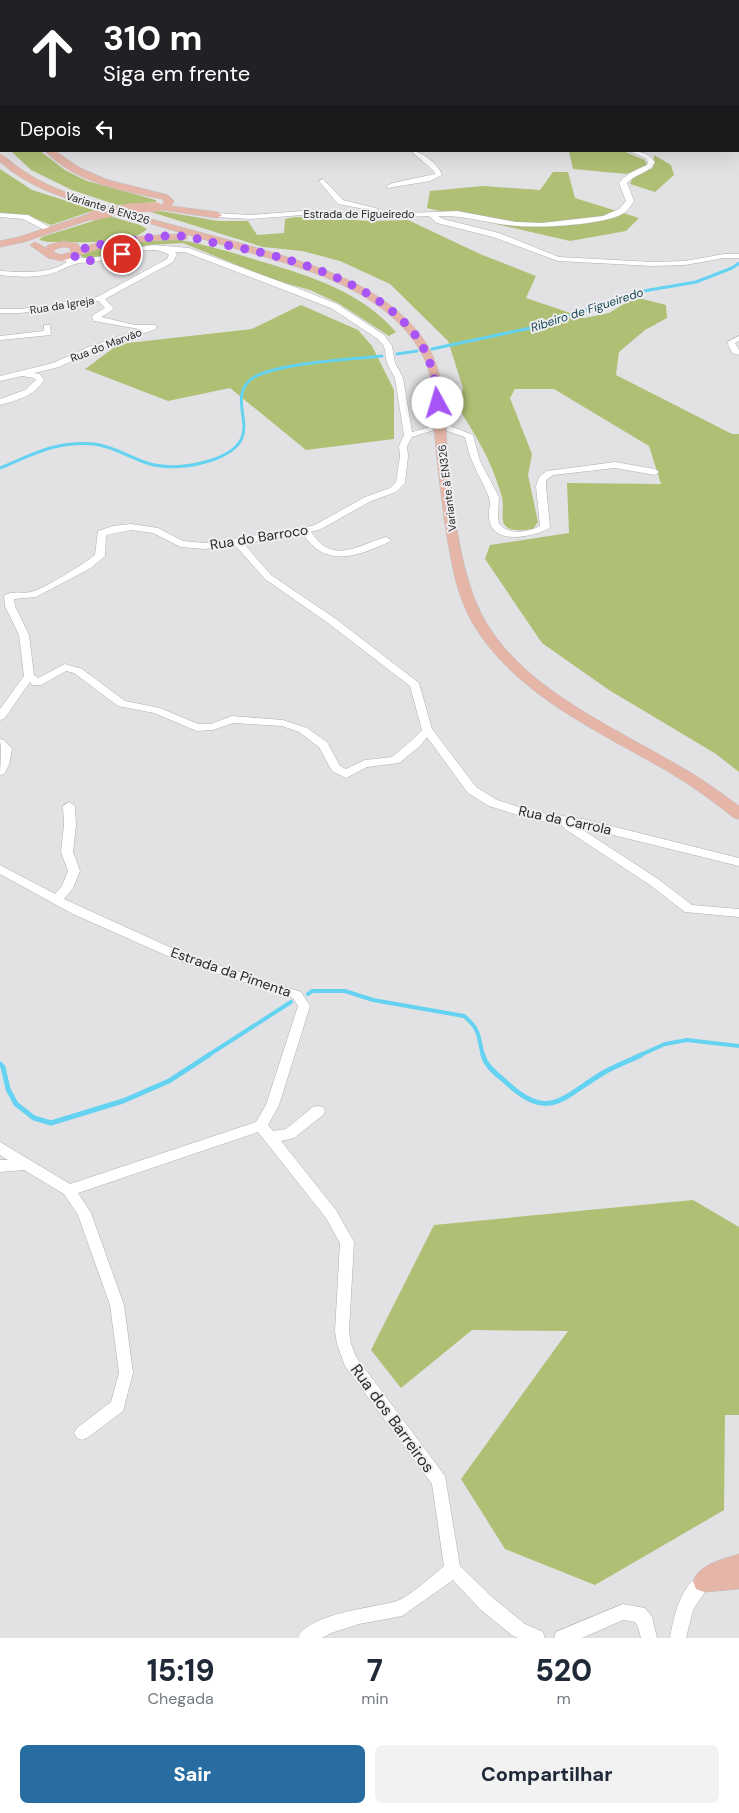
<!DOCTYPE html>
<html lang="pt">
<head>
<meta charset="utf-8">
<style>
	:root { --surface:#fff; --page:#f2f2f3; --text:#1f2937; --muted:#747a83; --accent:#286da2 }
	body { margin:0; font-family:"DM Sans",sans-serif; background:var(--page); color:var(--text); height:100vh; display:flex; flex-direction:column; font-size:19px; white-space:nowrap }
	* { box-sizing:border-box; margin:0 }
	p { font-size:16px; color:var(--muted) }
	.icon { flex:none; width:28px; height:28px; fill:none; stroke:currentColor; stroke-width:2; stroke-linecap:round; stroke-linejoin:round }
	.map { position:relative; height:1638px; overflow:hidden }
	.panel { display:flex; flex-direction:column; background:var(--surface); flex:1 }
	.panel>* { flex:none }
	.top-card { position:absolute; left:0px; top:0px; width:740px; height:152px; box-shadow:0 5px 20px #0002; background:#202124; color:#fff; overflow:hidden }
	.pin { position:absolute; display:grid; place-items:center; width:42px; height:42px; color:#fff; margin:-21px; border:2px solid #fff; border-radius:50%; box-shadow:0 1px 5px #0007 }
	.me { position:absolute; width:55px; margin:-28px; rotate:354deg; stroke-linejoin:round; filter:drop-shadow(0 0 4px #0008) }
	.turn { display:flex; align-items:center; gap:18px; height:105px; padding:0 20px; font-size:22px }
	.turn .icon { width:65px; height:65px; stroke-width:2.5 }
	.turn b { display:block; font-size:35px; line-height:42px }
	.then { display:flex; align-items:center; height:48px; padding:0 20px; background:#0003; gap:10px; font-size:19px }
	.eta { display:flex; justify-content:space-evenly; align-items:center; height:85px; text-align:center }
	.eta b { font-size:30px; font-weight:800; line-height:35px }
	.primary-button { display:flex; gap:10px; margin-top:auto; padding:10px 20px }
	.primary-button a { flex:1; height:58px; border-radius:8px; background:var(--accent); color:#fff; font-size:20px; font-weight:800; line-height:58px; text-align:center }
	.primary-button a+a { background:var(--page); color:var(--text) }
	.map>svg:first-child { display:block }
	.green { fill:#afbf74 }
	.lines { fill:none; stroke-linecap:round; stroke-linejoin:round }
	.stream-far3 { stroke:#64d2f1; stroke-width:2.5 }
	.stream-far2 { stroke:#64d2f1; stroke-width:3 }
	.stream-far1 { stroke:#64d2f1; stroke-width:4 }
	.stream { stroke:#64d2f1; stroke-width:5 }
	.minor-casing { stroke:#afafb1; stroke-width:1 }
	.major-casing { stroke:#bfbfbf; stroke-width:1 }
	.minor { fill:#fff; fill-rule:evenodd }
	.major { fill:#e5b5a8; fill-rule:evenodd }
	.major-bridge-casing { stroke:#bfbfbf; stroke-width:9; stroke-linecap:butt }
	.major-bridge { stroke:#e5b5a8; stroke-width:9 }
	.route { stroke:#a855f7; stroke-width:9; stroke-dasharray:0 16.2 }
	.labels { text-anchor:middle; stroke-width:4; stroke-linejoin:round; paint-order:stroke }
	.far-street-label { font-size:11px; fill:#29292a; stroke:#efeff2 }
	.far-water-label { font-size:12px; font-style:italic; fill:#194957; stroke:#efeff2 }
	.street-label { font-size:14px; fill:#29292a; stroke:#efeff2 }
	.near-street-label { font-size:16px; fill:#29292a; stroke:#efeff2 }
</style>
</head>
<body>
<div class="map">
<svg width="739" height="1638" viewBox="0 0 739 1638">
	<rect width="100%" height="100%" fill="#e2e2e5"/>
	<g class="green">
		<path d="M 11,151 L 40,151 L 65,170 L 87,181 L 156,200 L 156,202 L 117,205 L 72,190 L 31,170 Z"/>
		<path d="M 569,151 L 623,151 L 645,160 L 647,166 L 626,174 L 573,169 Z"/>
		<path d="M 654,155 L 671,165 L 674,175 L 655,192 L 630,184 L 633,177 L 653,168 Z"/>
		<path d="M 0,169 L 32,190 L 95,210 L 51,225 L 29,216 L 0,213 Z"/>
		<path d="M 553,172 L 568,172 L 575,198 L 639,218 L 626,231 L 570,241 L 427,208 L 430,191 L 483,186 L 540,190 Z"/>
		<path d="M 161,211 L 218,221 L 248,221 L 257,235 L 284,233 L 285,219 L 296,217 L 372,221 L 408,220 L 480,254 L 536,276 L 526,298 L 585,318 L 609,313 L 635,297 L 666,305 L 667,318 L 645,330 L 619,352 L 616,375 L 732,434 L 739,434 L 739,772 L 716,754 L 609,690 L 542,643 L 485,559 L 490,545 L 569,533 L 567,483 L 661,484 L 649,446 L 554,389 L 515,389 L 510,398 L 532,454 L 528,475 L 538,522 L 533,529 C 524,530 510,533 504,524 C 501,518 504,506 502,497 C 492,462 478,439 459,409 L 463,388 L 448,341 L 390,284 L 340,261 L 302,251 L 263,247 L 151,212 Z"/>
		<path d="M 109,216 L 140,225 L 147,229 C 130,247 71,241 48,242 L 39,240 L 42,237 Z"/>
		<path d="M 175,239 C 205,244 234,253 263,262 C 313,277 361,292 396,332 L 389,336 L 338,303 L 310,290 L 271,279 L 183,243 L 148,245 L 92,258 L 84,258 L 80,255 L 82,252 L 145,241 Z"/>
		<path d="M 301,305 L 358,330 L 372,346 L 394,390 L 394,439 L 306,450 L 230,388 L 168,401 L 85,369 L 119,344 L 252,329 Z"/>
		<path d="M 693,1200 L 739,1227 L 739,1415 L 725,1415 L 724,1510 L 595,1585 L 505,1549 L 461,1479 L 568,1331 L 472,1330 L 401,1388 L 371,1350 L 434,1225 Z"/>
	</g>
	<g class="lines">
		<path class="stream-far3" d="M 736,265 L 739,263"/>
		<g class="stream-far2">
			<path d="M 432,349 L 540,326 L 638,292 L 696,282 L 732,268 L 738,264"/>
			<path d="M 397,354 L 417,351"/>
			<path d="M 0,468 C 34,454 55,441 94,444 C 112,446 127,456 144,462 C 165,470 193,467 215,459 C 270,438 225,405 249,381 C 267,363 355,359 382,356"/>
		</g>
		<g class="stream-far1">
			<path d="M 308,994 L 312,991 L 345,991 L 373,1000 L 464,1016 C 481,1030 478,1037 483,1056"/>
			<path d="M 207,1056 L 291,1002"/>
			<path d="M 638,1056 L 665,1044 L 687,1040 L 739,1046"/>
		</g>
		<g class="stream">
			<path d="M 483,1055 C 486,1067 498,1075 507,1083 C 549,1123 564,1096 603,1073 C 615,1066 629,1061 641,1055"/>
			<path d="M 0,1064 L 3,1067 L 8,1089 L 16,1104 L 34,1118 L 51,1123 L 123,1101 L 169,1081 L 209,1055"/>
		</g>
		<defs>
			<g id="minor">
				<path d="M 213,0 L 222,0 L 223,1 L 214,1 Z"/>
				<path d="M 305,0 L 313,0 L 314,1 L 306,1 Z"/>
				<path d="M 322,0 L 347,0 L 348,1 L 323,1 Z"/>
				<path d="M 507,0 L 516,0 L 517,1 L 508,1 Z"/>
				<rect x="638" y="0" width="6" height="1"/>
				<path d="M 411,151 C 422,151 438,164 442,175 L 430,181 L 387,188 L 387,186 L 393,183 L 435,174 L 434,171 Z"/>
				<path d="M 629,151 C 640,151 648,153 655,162 C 650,173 635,174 627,183 L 634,201 C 631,205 628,210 624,213 C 605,225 541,228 518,226 C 489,224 467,215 438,216 L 443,219 L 499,233 L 559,257 L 653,262 L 685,261 L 724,254 L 739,254 L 739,258 L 724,258 L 685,265 L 653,266 L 558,261 L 493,237 L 437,223 L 429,216 L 384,218 L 302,215 L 250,219 L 217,217 L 213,215 L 217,213 L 250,215 L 302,211 L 384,214 L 457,211 L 516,222 L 542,223 L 603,216 L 619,209 L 626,201 L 619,183 C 627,173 636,170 647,165 L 648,162 L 646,158 Z"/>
				<path d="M 323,179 L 343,200 L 379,209 L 375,211 L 338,204 L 319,181 Z"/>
				<path d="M 0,213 L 28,215 L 55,230 L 48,232 L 23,219 L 0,217 Z"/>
				<path d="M 153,245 L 189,248 L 300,289 L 337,304 L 384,335 L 392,346 L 395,363 L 403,378 L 412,432 L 430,427 L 434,430 L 412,437 L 407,446 L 408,456 L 405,483 L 396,492 L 371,501 L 321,529 L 311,532 C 334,566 357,545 386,537 L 391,540 L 389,542 C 358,556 326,569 303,534 L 243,543 L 271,575 L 336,619 L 419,683 L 432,729 L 476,787 L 497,800 L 535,812 L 583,819 L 739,858 L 739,866 L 577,826 L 658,879 L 692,905 L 739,909 L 739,917 L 685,912 L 650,885 L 565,829 L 561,824 L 534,820 L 489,806 L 468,793 L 427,737 L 420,746 L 399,763 L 367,767 L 346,778 L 332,771 L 319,747 L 299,732 L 282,726 L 233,723 L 213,730 L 197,731 L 154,713 L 118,706 L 74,673 L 66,671 L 41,685 L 33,685 L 30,682 L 4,719 L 0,720 L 0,709 L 24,676 L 19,635 L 5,606 L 4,596 C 11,590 22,594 31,592 C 44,589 84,564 95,555 L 98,531 L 113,526 L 131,524 L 158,528 L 183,541 L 205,543 L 304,528 L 315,525 L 365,497 L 390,488 L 396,482 L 400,456 L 399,446 L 404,435 L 395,378 L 387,363 L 384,346 L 378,339 L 331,308 L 185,252 L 175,252 L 177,254 L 173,262 L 105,299 L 114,309 L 101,317 L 135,325 L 156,325 L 156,329 L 92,352 L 59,367 L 34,373 L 40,374 L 44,380 C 34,396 18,400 0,405 L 0,399 L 25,390 L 36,380 L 34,378 L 22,376 L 0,381 L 0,376 L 53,363 L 86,348 L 139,329 L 94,321 L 92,317 L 93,315 L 105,308 L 99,301 L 21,313 L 0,313 L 0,309 L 21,309 L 97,297 L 167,259 L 169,255 C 152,242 114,258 94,262 C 88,263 81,262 75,264 C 67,266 59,272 50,274 C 34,278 17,277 0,275 L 0,271 C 22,272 48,275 67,262 L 58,258 L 62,256 C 92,264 123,249 153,245 ZM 131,530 L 153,533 L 181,547 L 205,549 L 234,544 L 265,579 L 328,623 L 410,686 L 422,730 L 412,740 L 392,757 L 365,760 L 346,769 L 340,766 L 327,742 L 307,728 L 283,720 L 232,716 L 211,724 L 198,724 L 160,708 L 125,701 L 82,669 L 65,664 L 38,678 L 34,675 L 29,635 L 15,606 L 14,599 L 36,597 L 91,568 L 105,556 L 106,535 Z"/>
				<path d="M 44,325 L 50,325 L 51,335 L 0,340 L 0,336 L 44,331 Z"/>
				<path d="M 739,336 L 739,341 L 735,343 L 739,350 L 739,355 L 732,353 L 727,342 Z"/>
				<path d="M 450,426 L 473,435 L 480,461 L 499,497 L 498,517 L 499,524 C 510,536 528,532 540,526 L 536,486 L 539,477 L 547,471 L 615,462 L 655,469 L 659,472 L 655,475 L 615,468 L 553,475 L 546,480 L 546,486 L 550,527 L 548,529 C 531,537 492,546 489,518 C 488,510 492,503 488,495 C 484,484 477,474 473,463 C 469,455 467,445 465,437 L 447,431 L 447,427 Z"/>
				<path d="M 0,739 L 4,740 L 12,749 L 9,765 L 4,774 L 0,775 L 1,750 Z"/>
				<path d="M 69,802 L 75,806 L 76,825 L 73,852 L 80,871 L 73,888 L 64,899 L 187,955 L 301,992 L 310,1006 L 279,1105 L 268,1125 L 273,1131 L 286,1129 L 313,1107 L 318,1106 L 323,1107 L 325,1111 L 323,1115 L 294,1138 L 281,1141 L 336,1210 L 354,1242 L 349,1331 L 351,1344 L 356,1357 L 445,1476 L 460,1566 L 493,1598 L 525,1624 L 543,1632 L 545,1638 L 518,1638 L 513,1636 L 481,1610 L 453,1580 L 402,1616 L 359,1624 L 331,1633 L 322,1638 L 298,1638 C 308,1613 374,1608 397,1601 C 409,1597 433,1575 444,1566 L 432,1484 L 345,1366 L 337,1344 L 335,1331 L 340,1243 L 326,1218 L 258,1132 L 78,1193 L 91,1213 L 124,1305 L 133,1373 L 123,1411 L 87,1438 L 82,1440 L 77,1438 L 74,1433 L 77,1428 L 111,1402 L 119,1373 L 110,1305 L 78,1215 L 64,1194 L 24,1170 L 0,1172 L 0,1160 L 8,1160 L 0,1155 L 0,1142 L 70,1184 L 256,1122 L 266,1105 L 298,1006 L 293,998 L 179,961 L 73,914 L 0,874 L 0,865 L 55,894 L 62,886 L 68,871 L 61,852 L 64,825 L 63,806 Z"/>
				<path d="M 704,1573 L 710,1575 L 712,1581 L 693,1610 L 686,1638 L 670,1638 C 674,1616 681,1582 704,1573 Z"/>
				<path d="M 623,1604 L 645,1608 L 652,1617 L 657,1638 L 641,1638 L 638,1627 L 635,1622 L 623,1620 L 582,1638 L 554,1638 L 556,1632 Z"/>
			</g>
			<g id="major">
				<rect x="0" y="59" width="1" height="4"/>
				<rect x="0" y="95" width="1" height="6"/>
				<path d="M 45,151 L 55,151 L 80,168 L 108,180 L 168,195 L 174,201 L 171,206 L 217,212 L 222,215 L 217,218 L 155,209 L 155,205 L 162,205 L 164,201 L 162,199 C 122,191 74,182 45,151 Z"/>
				<path d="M 0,154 C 8,158 14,165 22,170 C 38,181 57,189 75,196 C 131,215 190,229 247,245 C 304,262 369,279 411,324 C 446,360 443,399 447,445 C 452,498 459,579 487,624 C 528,691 615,728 681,767 C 701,778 720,792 739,806 L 739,819 L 734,818 C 714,802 694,787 672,774 C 601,732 515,696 472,622 C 454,590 450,553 444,518 C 441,491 437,464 435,437 C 433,413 435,385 426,362 C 418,344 405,328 390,315 C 347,279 290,264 237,249 C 196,237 154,225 112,212 C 73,201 32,190 0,162 Z"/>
				<path d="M 92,213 L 97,216 L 95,218 L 24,242 L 0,247 L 0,241 L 19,237 Z"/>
				<path d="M 184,234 L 187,235 L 187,239 L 145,241 L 98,249 L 62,261 L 48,258 L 30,245 L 35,242 L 46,248 L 48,245 L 64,241 L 78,244 L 80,248 C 113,237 149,235 184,234 ZM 64,247 L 70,248 L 71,252 L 61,255 L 53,252 L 56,249 Z"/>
				<path d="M 739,1554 L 739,1589 L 704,1592 L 696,1589 L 693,1581 C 701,1563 722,1560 739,1554 Z"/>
			</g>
		</defs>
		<use href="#minor" class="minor-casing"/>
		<use href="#major" class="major-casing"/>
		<use href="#minor" class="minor"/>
		<use href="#major" class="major"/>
		<defs>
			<path id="major-bridge" d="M 92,216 L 130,208 L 157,207"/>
		</defs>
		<use href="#major-bridge" class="major-bridge-casing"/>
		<use href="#major-bridge" class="major-bridge"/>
	</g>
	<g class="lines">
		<path class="route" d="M 122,254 C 106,258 87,266 73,255 C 85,245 104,244 120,242 C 140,239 160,235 180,236 C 194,237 207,242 221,244 C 286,256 374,280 416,336 C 431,357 435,378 438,403"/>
	</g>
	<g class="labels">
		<g class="far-street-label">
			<text transform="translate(108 208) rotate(17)" y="4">Variante à EN326</text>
			<text x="359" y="218">Estrada de Figueiredo</text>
			<text transform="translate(62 305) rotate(-9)" y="4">Rua da Igreja</text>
			<text transform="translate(106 345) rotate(-21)" y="4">Rua do Marvão</text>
			<text transform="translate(447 488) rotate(-97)" y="4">Variante à EN326</text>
		</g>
		<g class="far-water-label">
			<text transform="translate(587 310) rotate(-18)" y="4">Ribeiro de Figueiredo</text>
		</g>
		<g class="street-label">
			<text transform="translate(259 537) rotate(-9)" y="5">Rua do Barroco</text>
			<text transform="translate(565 820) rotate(12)" y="5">Rua da Carrola</text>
			<text transform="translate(231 972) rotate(19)" y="5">Estrada da Pimenta</text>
		</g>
		<g class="near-street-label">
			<text transform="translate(393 1418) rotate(54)" y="6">Rua dos Barreiros</text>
		</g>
	</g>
</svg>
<div class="pin" style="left:122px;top:254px;background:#d93025"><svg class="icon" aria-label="arrive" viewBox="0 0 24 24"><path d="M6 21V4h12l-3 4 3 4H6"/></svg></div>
<svg class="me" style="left:438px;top:403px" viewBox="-20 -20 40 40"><circle r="19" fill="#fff"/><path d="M0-13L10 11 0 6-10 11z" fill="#a855f7"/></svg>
<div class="top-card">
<div class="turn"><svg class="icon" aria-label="ahead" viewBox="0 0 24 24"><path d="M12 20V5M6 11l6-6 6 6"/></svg><div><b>310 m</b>Siga em frente</div></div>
<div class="then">Depois<svg class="icon" aria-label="left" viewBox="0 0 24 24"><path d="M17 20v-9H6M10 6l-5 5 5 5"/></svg></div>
</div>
</div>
<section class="panel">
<div class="eta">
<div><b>15:19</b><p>Chegada</p></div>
<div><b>7</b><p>min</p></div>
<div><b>520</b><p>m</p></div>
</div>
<div class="primary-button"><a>Sair</a><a>Compartilhar</a></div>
</section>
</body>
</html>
